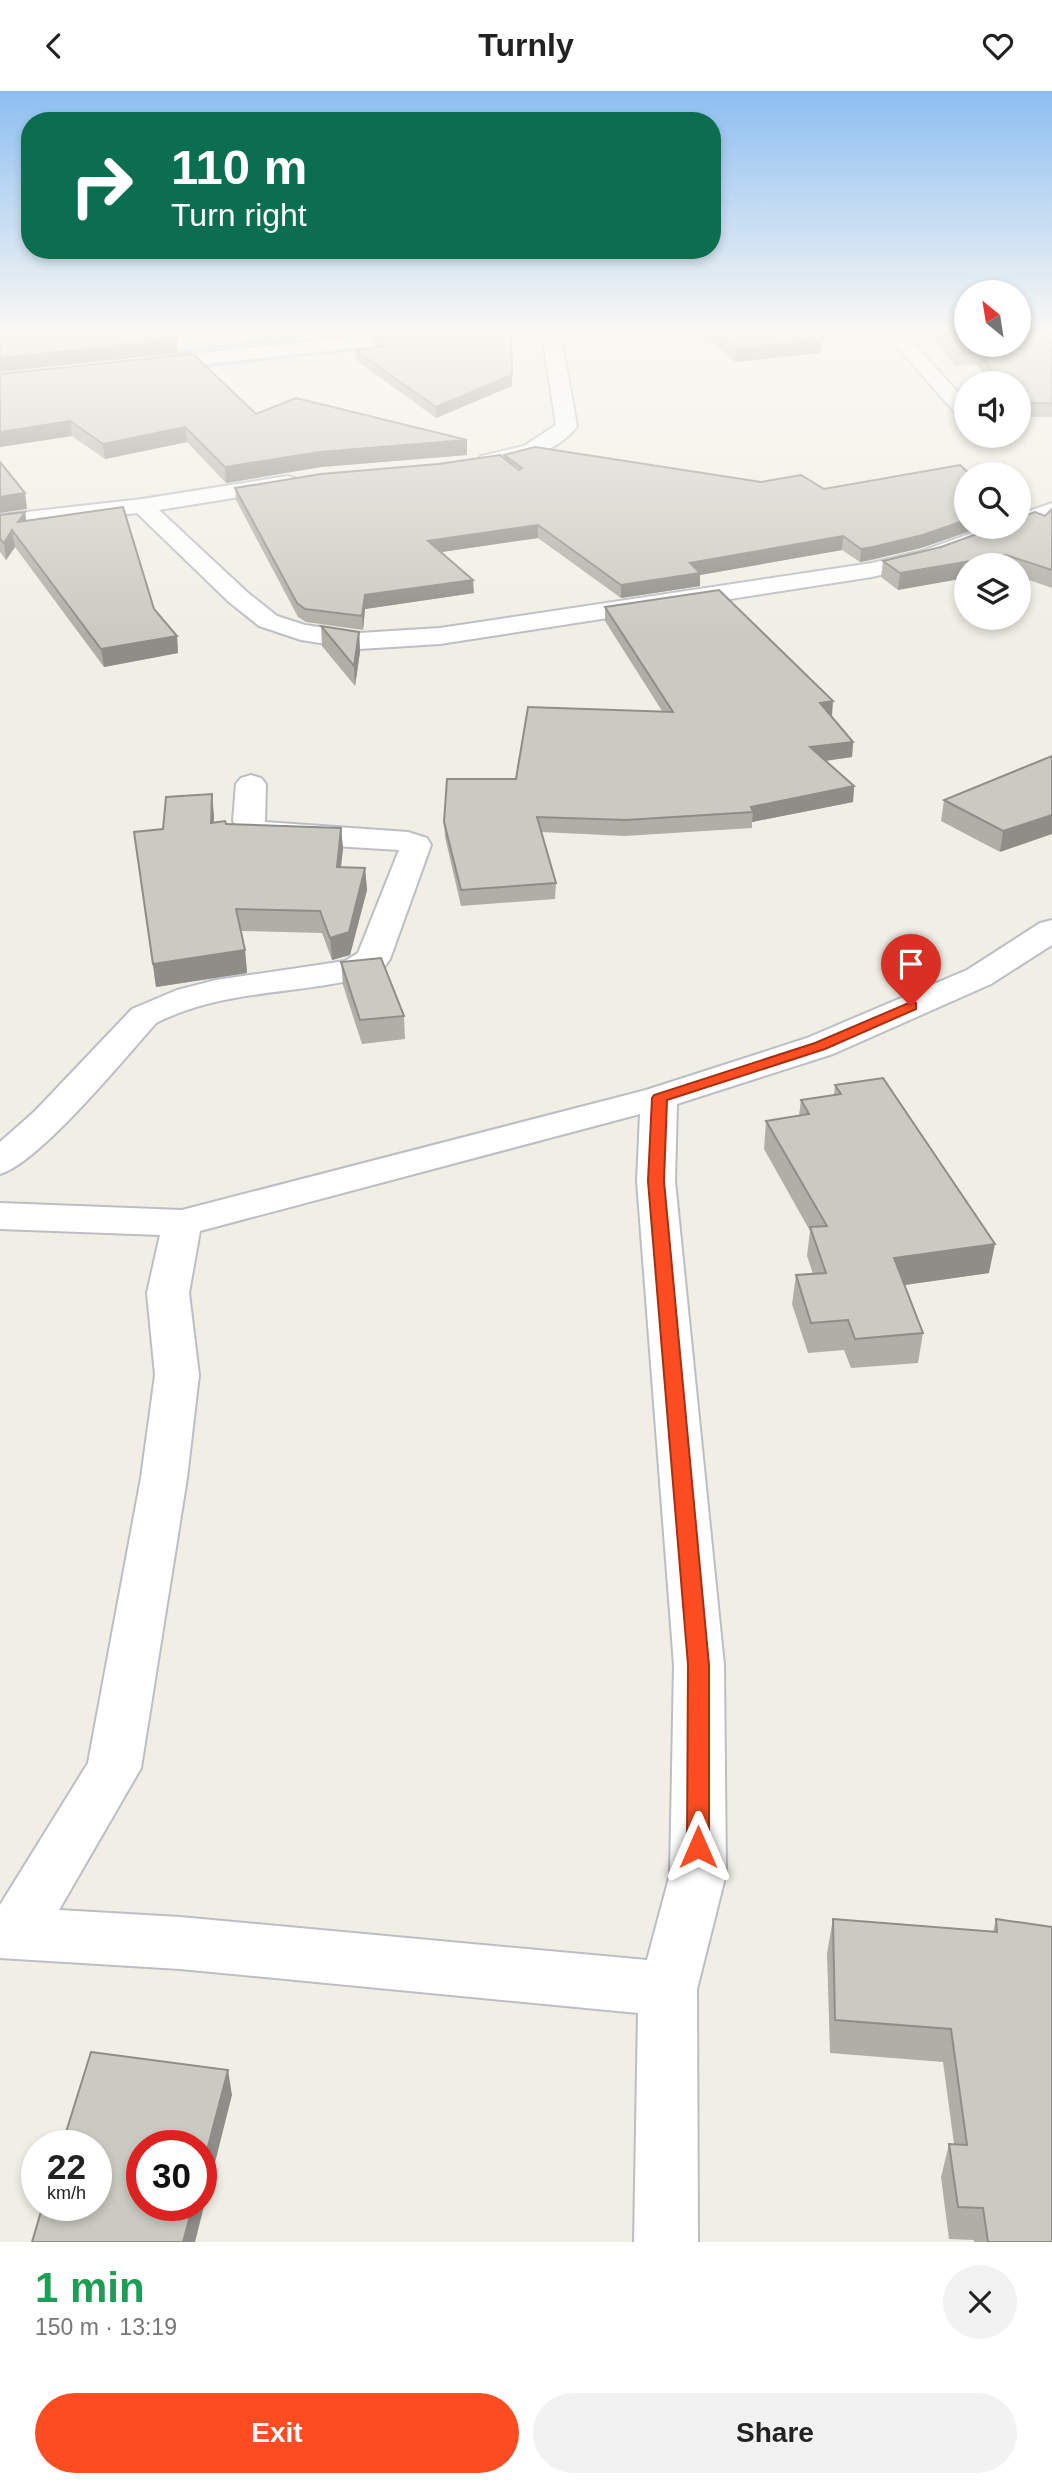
<!DOCTYPE html>
<html lang="en">
<head>
<meta charset="utf-8">
<style>
	:root { --surface:#fff; --page:#f2f2f2; --text:#222; --muted:#767676; --accent:#fb4d21 }
	body { margin:0; font-family:Arial,sans-serif; background:var(--page); color:var(--text); height:100vh; display:flex; flex-direction:column; font-size:26px; white-space:nowrap }
	* { box-sizing:border-box; margin:0 }
	p { font-size:23px; color:var(--muted) }
	.icon { flex:none; width:38px; height:38px; fill:none; stroke:currentColor; stroke-width:2; stroke-linecap:round; stroke-linejoin:round }
	.map { position:relative; height:2151px; overflow:hidden }
	.drawer { display:flex; flex-direction:column; background:var(--surface); flex:1 }
	.drawer>* { flex:none }
	.guide { position:absolute; left:21px; top:21px; width:700px; height:147px; border-radius:28px; box-shadow:0 4px 10px #0003; background:#0b6e4f; color:#fff; overflow:hidden }
	.needle { width:46px; rotate:330deg }
	.controls { position:absolute; left:954px; top:189px; display:grid; gap:14px }
	.controls a { display:grid; place-items:center; width:77px; height:77px; border-radius:50%; background:var(--surface); box-shadow:0 4px 10px #0003; font-size:35px }
	.speed { position:absolute; left:21px; top:2039px; display:flex; gap:14px; font-size:35px; font-weight:700; text-align:center }
	.speed>* { display:grid; place-content:center; width:91px; height:91px; border-radius:50%; background:var(--surface); box-shadow:0 4px 10px #0003; line-height:1 }
	.speed small { font-size:18px; font-weight:400 }
	.speed .limit { border:10px solid #d22; background:#fff; color:#111 }
	.pin { position:absolute; display:grid; place-items:center; width:60px; height:60px; color:#fff; margin:-72px -30px; border-radius:50% 50% 50% 0; rotate:-45deg; box-shadow:0 0 7px #0007 }
	.pin .icon { rotate:45deg }
	.me { position:absolute; width:77px; margin:-38px; rotate:0deg; stroke-linejoin:round; filter:drop-shadow(0 0 5px #0008) }
	.turn { display:flex; align-items:center; gap:24px; height:147px; padding:0 35px; font-size:32px }
	.turn .icon { width:91px; height:91px; stroke-width:2.5 }
	.turn b { display:block; font-size:49px; line-height:60px }
	.round { display:grid; place-items:center; flex:none; width:74px; height:74px; border-radius:37px; background:var(--page) }
	.head { display:flex; align-items:center; justify-content:space-between; height:119px; padding:0 35px }
	h1 { font-size:42px; font-weight:800; line-height:52px; color:#1e9e55 }
	.button { display:flex; gap:14px; margin-top:auto; padding:14px 35px }
	.button a { flex:1; height:80px; border-radius:42px; background:var(--accent); color:#fff; font-size:28px; font-weight:800; line-height:80px; text-align:center }
	.button a+a { background:var(--page); color:var(--text) }
	header { display:flex; justify-content:space-between; align-items:center; height:91px; padding:0 35px; background:var(--surface); font-size:32px; font-weight:800 }
	.map>svg:first-child { display:block }
	.lines { fill:none; stroke-linecap:round; stroke-linejoin:round }
	.stream { fill:#a6cdff; fill-rule:evenodd }
	.minor-casing { stroke:#bcbec5; stroke-width:4 }
	.tertiary-casing { stroke:#bcbec5; stroke-width:4 }
	.minor { fill:#fff; fill-rule:evenodd }
	.tertiary { fill:#fff; fill-rule:evenodd }
	.wall { fill:#afaea7 }
	.shaded-wall { fill:#8e8d88 }
	.building { fill:#cbcac2; stroke:#8e8d88; stroke-width:2 }
	.route { fill:#fb4d21; stroke:#a33215; stroke-width:2 }
</style>
</head>
<body>
<header><svg class="icon" aria-label="back" viewBox="0 0 24 24"><path d="M15 5l-7 7 7 7"/></svg>Turnly<svg class="icon" aria-label="heart" viewBox="0 0 24 24"><path d="M12 20l-8-8c-3-5 5-10 8-4 3-6 11-1 8 4z"/></svg></header>
<div class="map">
<svg width="1052" height="2151" viewBox="0 0 1052 2151">
	<rect width="100%" height="100%" fill="#f1efe5"/>
	<g class="lines">
		<g class="stream">
			<path d="M 323,241 L 345,241 L 159,265 L 155,263 Z"/>
			<path d="M 479,241 L 515,241 L 482,245 Z"/>
			<path d="M 394,251 L 397,255 L 183,279 L 179,277 Z"/>
		</g>
		<defs>
			<g id="minor">
				<path d="M 535,241 L 557,241 L 561,246 L 577,335 C 561,358 509,381 481,375 L 478,370 L 481,365 L 524,355 L 556,334 L 543,248 Z"/>
				<path d="M 884,241 L 903,241 L 966,310 L 966,328 L 959,326 Z"/>
				<path d="M 287,385 L 295,387 L 298,392 L 295,397 L 159,419 L 247,501 L 277,525 L 305,534 L 359,542 L 440,537 L 872,472 L 922,460 L 989,436 L 1018,436 L 1018,424 L 1052,412 L 1052,427 L 938,470 L 872,486 L 440,553 L 359,558 L 301,549 L 259,535 L 229,511 L 137,422 L 0,438 L 0,424 L 142,408 Z"/>
				<path d="M 251,684 L 261,687 L 266,693 L 265,731 L 408,741 L 427,747 L 431,754 L 390,868 L 385,875 L 366,886 C 295,904 223,898 156,932 C 126,966 38,1073 0,1083 L 0,1051 L 35,1020 L 132,918 L 177,899 L 216,889 L 345,870 L 358,862 L 399,759 L 269,751 L 243,743 L 233,730 L 236,693 L 241,687 Z"/>
				<path d="M 1052,829 L 1052,854 L 991,893 L 833,963 L 677,1013 L 675,1090 L 724,1574 L 726,1783 L 697,1898 L 698,2151 L 634,2151 L 638,1922 L 180,1878 L 0,1867 L 0,1814 L 88,1672 L 141,1387 L 155,1284 L 147,1202 L 160,1144 L 0,1138 L 0,1112 L 182,1119 L 646,999 L 807,947 L 967,879 L 1040,832 ZM 640,1023 L 637,1090 L 674,1574 L 670,1783 L 647,1869 L 180,1826 L 59,1819 L 141,1677 L 187,1387 L 199,1284 L 189,1202 L 200,1140 Z"/>
			</g>
			<path id="tertiary" d="M 393,241 L 451,241 L 442,247 L 145,280 L 135,274 L 145,268 Z"/>
		</defs>
		<use href="#minor" class="minor-casing"/>
		<use href="#tertiary" class="tertiary-casing"/>
		<use href="#minor" class="minor"/>
		<use href="#tertiary" class="tertiary"/>
	</g>
	<g class="wall">
		<path d="M 700,241 L 819,241 L 823,248 L 821,262 L 735,271 Z"/>
		<path d="M 928,241 L 1052,241 L 1052,326 L 1018,326 L 1018,292 L 990,292 L 977,274 L 955,275 Z"/>
		<path d="M 373,247 L 512,295 L 436,327 L 356,269 L 355,259 L 374,256 Z"/>
		<path d="M 0,283 L 256,323 L 467,364 L 321,376 L 226,392 L 187,351 L 105,368 L 72,345 L 0,356 Z"/>
		<path d="M 504,364 L 824,398 L 966,436 L 982,436 L 921,457 L 872,469 L 860,471 L 842,459 L 700,484 L 700,495 L 621,507 L 538,447 L 441,461 L 474,502 L 365,518 L 363,539 L 306,531 L 298,526 L 236,409 L 235,397 L 504,367 Z"/>
		<path d="M 1052,418 L 1052,497 L 1018,485 L 1018,474 L 966,474 L 898,499 L 881,486 L 883,470 L 941,456 L 1045,425 Z"/>
		<path d="M 25,421 L 26,430 L 154,518 L 177,545 L 178,562 L 104,576 L 15,456 L 6,469 L 0,461 L 0,424 Z"/>
		<path d="M 605,516 L 832,625 L 831,625 L 853,651 L 852,666 L 825,670 L 854,695 L 853,711 L 752,731 L 752,737 L 625,745 L 541,741 L 556,792 L 555,808 L 461,815 L 445,746 L 444,731 L 516,688 L 662,620 L 605,530 Z"/>
		<path d="M 321,535 L 359,541 L 360,561 L 355,595 L 322,555 Z"/>
		<path d="M 1052,665 L 1000,761 L 941,730 L 944,709 Z"/>
		<path d="M 214,724 L 214,732 L 341,737 L 343,758 L 341,776 L 365,777 L 367,799 L 350,864 L 332,869 L 322,842 L 241,840 L 245,859 L 247,882 L 156,896 L 134,741 L 163,738 Z"/>
		<path d="M 341,871 L 404,925 L 405,948 L 362,953 L 343,894 Z"/>
		<path d="M 835,994 L 989,1182 L 905,1194 L 923,1242 L 918,1272 L 851,1277 L 844,1259 L 808,1262 L 792,1213 L 796,1184 L 813,1183 L 807,1165 L 810,1140 L 764,1058 L 766,1030 L 799,1025 L 801,1009 L 834,1004 Z"/>
		<path d="M 833,1828 L 993,1841 L 996,1828 L 1052,2151 L 974,2151 L 974,2149 L 949,2148 L 941,2086 L 949,2053 L 954,2053 L 943,1971 L 830,1962 L 827,1862 Z"/>
	</g>
	<g class="shaded-wall">
		<path d="M 177,248 L 178,262 L 0,281 L 0,267 Z"/>
		<path d="M 823,248 L 821,262 L 735,271 L 736,258 Z"/>
		<path d="M 512,284 L 512,295 L 436,327 L 436,316 Z"/>
		<path d="M 70,330 L 72,345 L 0,356 L 0,341 Z"/>
		<path d="M 185,336 L 187,351 L 105,368 L 103,353 Z"/>
		<path d="M 467,349 L 467,364 L 321,376 L 226,392 L 225,376 L 320,361 Z"/>
		<path d="M 25,402 L 27,418 L 0,422 L 0,406 Z"/>
		<path d="M 25,421 L 27,437 L 18,431 Z"/>
		<path d="M 966,429 L 966,436 L 982,436 L 921,457 L 860,471 L 861,458 Z"/>
		<path d="M 538,434 L 538,447 L 428,463 L 428,450 Z"/>
		<path d="M 12,439 L 15,456 L 6,469 L 4,452 Z"/>
		<path d="M 843,445 L 842,459 L 700,484 L 700,495 L 621,507 L 621,494 L 690,472 Z"/>
		<path d="M 1006,464 L 1004,474 L 966,474 L 966,487 L 898,499 L 900,482 Z"/>
		<path d="M 473,489 L 474,502 L 365,518 L 363,539 L 362,525 L 365,504 Z"/>
		<path d="M 359,541 L 360,561 L 355,595 L 354,575 Z"/>
		<path d="M 177,545 L 178,562 L 104,576 L 101,558 Z"/>
		<path d="M 833,610 L 832,625 L 818,626 L 820,612 Z"/>
		<path d="M 853,651 L 852,666 L 808,672 L 810,656 Z"/>
		<path d="M 854,695 L 853,711 L 752,731 L 753,721 L 751,716 Z"/>
		<path d="M 212,703 L 214,724 L 213,753 L 211,732 Z"/>
		<path d="M 1052,724 L 1052,743 L 1000,761 L 1003,740 Z"/>
		<path d="M 341,737 L 343,758 L 338,798 L 337,776 Z"/>
		<path d="M 365,777 L 367,799 L 350,864 L 332,869 L 330,847 Z"/>
		<path d="M 245,859 L 247,882 L 156,896 L 153,873 Z"/>
		<path d="M 995,1153 L 989,1182 L 890,1196 L 894,1167 Z"/>
		<path d="M 228,1979 L 232,2004 L 195,2151 L 183,2151 L 193,2114 L 201,2114 L 201,2082 Z"/>
	</g>
	<g class="building">
		<path d="M 0,241 L 170,241 L 177,248 L 0,267 Z"/>
		<path d="M 427,241 L 511,242 L 512,284 L 436,316 L 355,259 L 385,255 L 373,247 Z"/>
		<path d="M 716,241 L 819,241 L 823,248 L 736,258 Z"/>
		<path d="M 940,241 L 966,241 L 966,254 L 1018,254 L 1018,241 L 1052,241 L 1052,312 L 1018,312 L 1018,292 L 1000,292 L 979,261 L 957,262 Z"/>
		<path d="M 193,263 L 256,323 L 296,307 L 467,349 L 320,361 L 225,376 L 185,336 L 103,353 L 70,330 L 0,341 L 0,283 Z"/>
		<path d="M 535,356 L 761,391 L 801,384 L 824,398 L 960,374 L 970,383 L 966,383 L 966,429 L 923,444 L 873,456 L 861,458 L 843,445 L 690,472 L 700,482 L 621,494 L 538,434 L 428,450 L 473,489 L 365,504 L 362,525 L 305,518 L 297,512 L 235,397 L 321,383 L 438,373 L 500,364 L 519,379 L 522,377 L 504,364 Z"/>
		<path d="M 0,371 L 25,402 L 0,406 Z"/>
		<path d="M 123,416 L 154,518 L 177,545 L 101,558 L 12,439 L 4,452 L 0,448 L 0,424 L 25,421 L 18,431 Z"/>
		<path d="M 1052,418 L 1052,479 L 1006,464 L 900,482 L 883,470 L 941,456 L 996,436 L 1018,436 L 1018,427 L 1035,421 L 1045,425 Z"/>
		<path d="M 719,499 L 833,610 L 820,612 L 853,651 L 810,656 L 854,695 L 751,716 L 753,721 L 626,729 L 537,726 L 556,792 L 461,799 L 444,731 L 447,688 L 516,688 L 528,616 L 673,621 L 605,516 Z"/>
		<path d="M 321,535 L 359,541 L 354,575 Z"/>
		<path d="M 1052,665 L 1052,724 L 1003,740 L 944,709 Z"/>
		<path d="M 212,703 L 211,732 L 225,730 L 226,733 L 341,737 L 337,776 L 365,777 L 349,841 L 330,847 L 320,820 L 236,818 L 245,859 L 153,873 L 134,741 L 163,738 L 166,706 Z"/>
		<path d="M 381,867 L 404,925 L 360,929 L 341,871 Z"/>
		<path d="M 883,987 L 995,1153 L 894,1167 L 923,1242 L 855,1248 L 848,1229 L 811,1232 L 796,1184 L 826,1182 L 810,1136 L 827,1135 L 766,1030 L 809,1023 L 801,1009 L 841,1003 L 835,994 Z"/>
		<path d="M 833,1828 L 997,1841 L 996,1828 L 1052,1836 L 1052,2151 L 988,2151 L 983,2117 L 958,2116 L 949,2053 L 967,2054 L 951,1938 L 835,1929 Z"/>
		<path d="M 91,1961 L 228,1979 L 201,2082 L 201,2054 L 142,2054 L 142,2114 L 193,2114 L 183,2151 L 32,2151 L 43,2114 L 96,2114 L 96,2054 L 62,2054 Z"/>
	</g>
	<linearGradient id="sky" x2="0" y2="1"><stop stop-color="#8dbef1"/><stop offset="0.44" stop-color="#f9f8f3"/><stop offset="1" stop-color="#f9f8f3" stop-opacity="0"/></linearGradient>
	<rect width="1052" height="542" fill="url(#sky)"/>
	<path class="route" d="M 911,911 L 916,912 L 916,918 L 825,958 L 667,1009 L 664,1090 L 709,1574 L 709,1756 L 706,1764 L 698,1766 L 690,1764 L 687,1756 L 688,1574 L 648,1090 L 652,1007 L 654,1004 L 815,952 Z"/>
</svg>
<div class="controls">
<a><svg class="needle" viewBox="-14 -14 28 28"><path d="M0-13l5 13h-10z" fill="#e53935"/><path d="M0 13l5-13h-10z" fill="#767676"/></svg></a>
<a><svg class="icon" aria-label="sound" viewBox="0 0 24 24"><path d="M4 9h4l5-4v14l-5-4H4zM17 9q2 3 0 6"/></svg></a>
<a><svg class="icon" aria-label="search" viewBox="0 0 24 24"><circle cx="10" cy="10" r="6"/><path d="M15 15l6 6"/></svg></a>
<a><svg class="icon" aria-label="layers" viewBox="0 0 24 24"><path d="M12 4l9 5-9 5-9-5zM3 14l9 5 9-5"/></svg></a>
</div>
<div class="speed"><div>22<small>km/h</small></div><div class="limit">30</div></div>
<div class="pin" style="left:911px;top:915px;background:#d93025"><svg class="icon" aria-label="arrive" viewBox="0 0 24 24"><path d="M6 21V4h12l-3 4 3 4H6"/></svg></div>
<svg class="me" style="left:698px;top:1756px" viewBox="-20 -20 40 40"><path d="M0-17L14 15 0 8-14 15z" fill="#fb4d21" stroke="#fff" stroke-width="4"/></svg>
<div class="guide">
<div class="turn"><svg class="icon" aria-label="right" viewBox="0 0 24 24"><path d="M7 20v-9h11M14 6l5 5-5 5"/></svg><div><b>110 m</b>Turn right</div></div>
</div>
</div>
<section class="drawer">
<div class="head"><div><h1>1 min</h1><p>150 m · 13:19</p></div><a class="round"><svg class="icon" aria-label="close" viewBox="0 0 24 24"><path d="M6 6l12 12M18 6L6 18"/></svg></a></div>
<div class="button"><a>Exit</a><a>Share</a></div>
</section>
</body>
</html>
